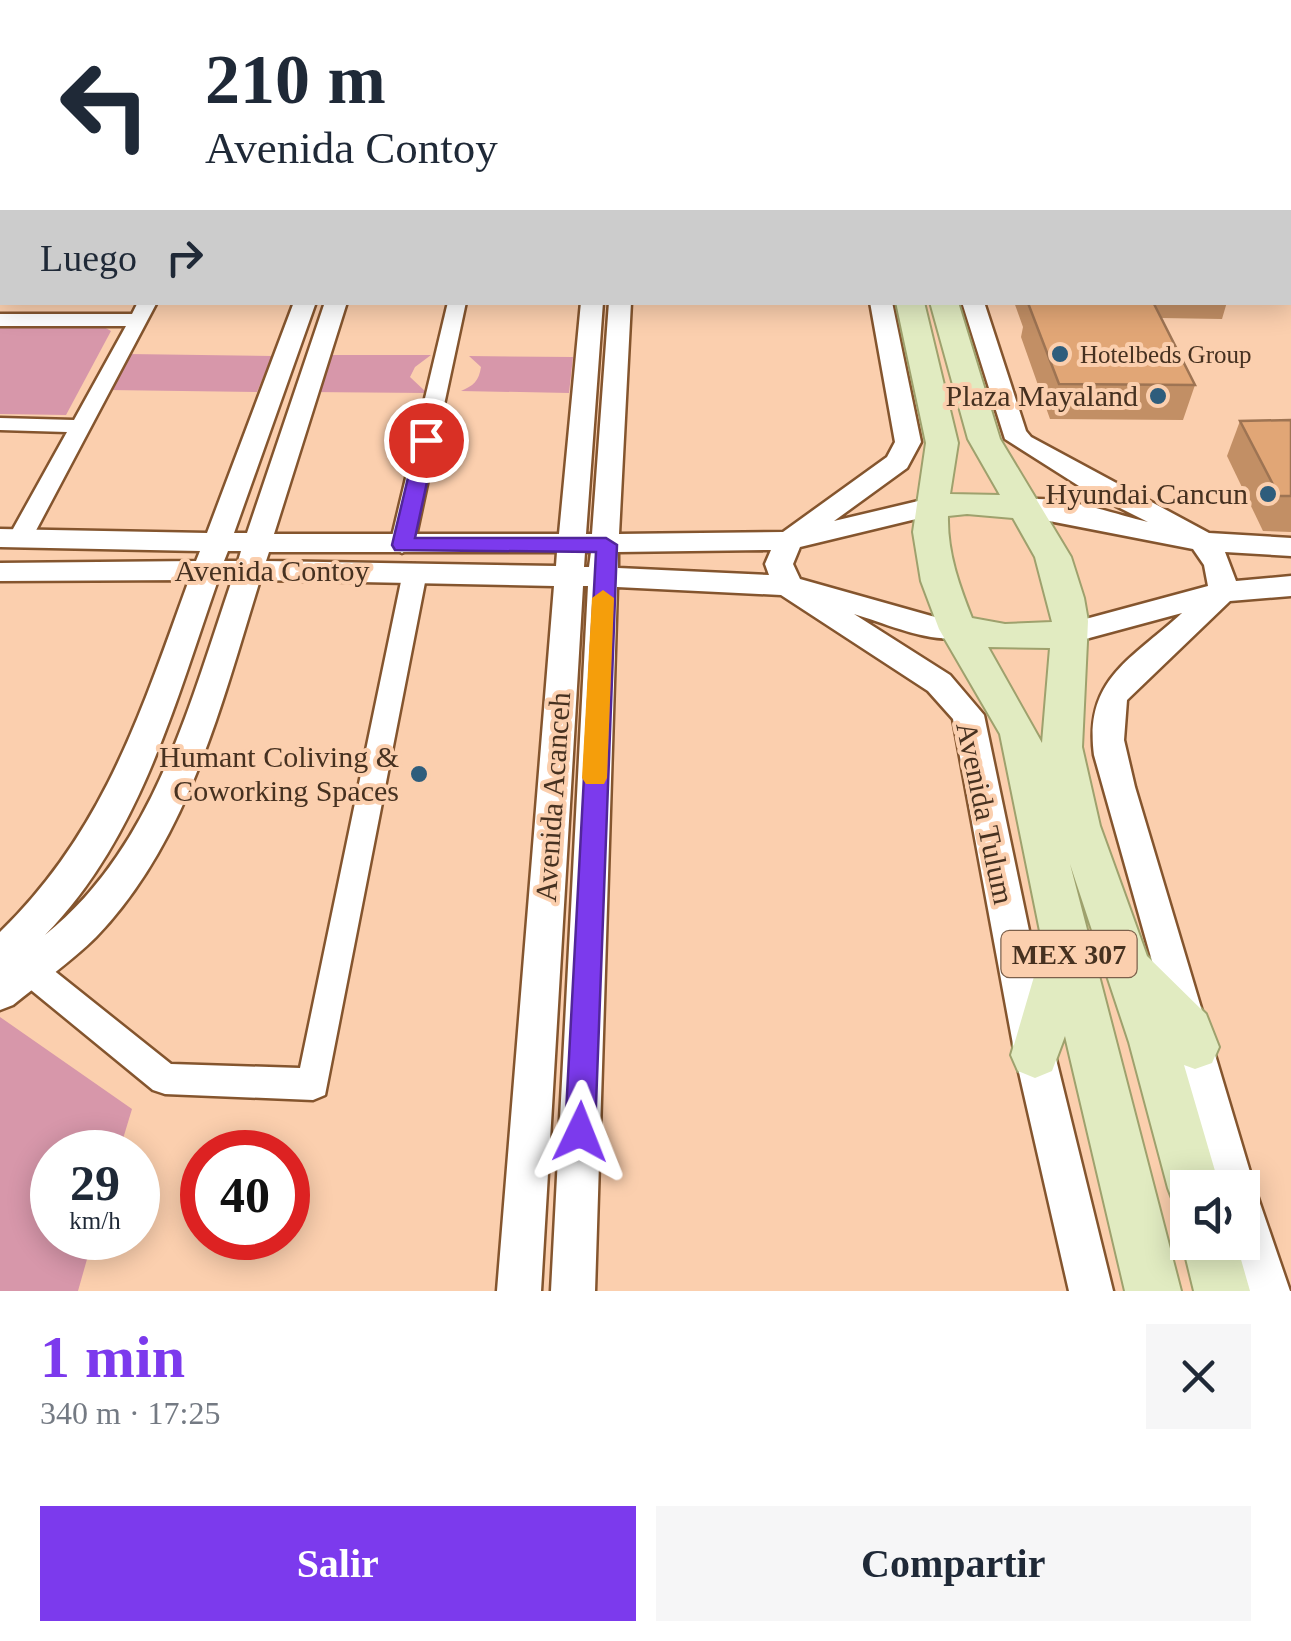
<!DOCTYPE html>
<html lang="es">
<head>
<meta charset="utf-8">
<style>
	:root { --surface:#fff; --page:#f6f6f7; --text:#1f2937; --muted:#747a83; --accent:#7c3aed }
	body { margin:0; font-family:"Times New Roman",serif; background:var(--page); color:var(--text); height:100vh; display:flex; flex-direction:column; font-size:38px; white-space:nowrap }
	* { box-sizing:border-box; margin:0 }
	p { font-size:32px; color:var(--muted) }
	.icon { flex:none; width:55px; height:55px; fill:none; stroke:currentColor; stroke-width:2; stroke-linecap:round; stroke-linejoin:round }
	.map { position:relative; height:1291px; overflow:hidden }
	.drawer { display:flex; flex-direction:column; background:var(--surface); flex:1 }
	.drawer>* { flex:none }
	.top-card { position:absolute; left:0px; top:0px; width:1292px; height:305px; box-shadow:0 5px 25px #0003; background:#fff; color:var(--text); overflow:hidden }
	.fabs { position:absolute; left:1170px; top:1170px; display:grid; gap:20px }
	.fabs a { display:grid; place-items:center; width:90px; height:90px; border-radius:0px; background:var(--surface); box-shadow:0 5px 25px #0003; font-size:50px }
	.speed { position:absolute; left:30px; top:1130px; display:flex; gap:20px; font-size:50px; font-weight:700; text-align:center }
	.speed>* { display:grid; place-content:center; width:130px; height:130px; border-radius:50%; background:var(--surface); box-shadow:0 5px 25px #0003; line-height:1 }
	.speed small { font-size:25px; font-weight:400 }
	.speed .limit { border:15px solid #d22; background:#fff; color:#111 }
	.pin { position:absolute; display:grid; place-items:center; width:85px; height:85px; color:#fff; margin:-42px; border:5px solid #fff; border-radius:50%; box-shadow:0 2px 10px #0007 }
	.me { position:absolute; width:110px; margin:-55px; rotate:2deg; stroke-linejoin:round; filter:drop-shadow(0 0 8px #0008) }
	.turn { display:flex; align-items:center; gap:35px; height:210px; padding:0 40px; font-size:45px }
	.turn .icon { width:130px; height:130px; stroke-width:2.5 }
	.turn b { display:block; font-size:70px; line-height:85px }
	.then { display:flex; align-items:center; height:95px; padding:0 40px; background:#0003; gap:20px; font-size:38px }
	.round { display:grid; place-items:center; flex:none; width:105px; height:105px; border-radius:0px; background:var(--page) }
	.headline { display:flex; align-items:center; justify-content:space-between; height:170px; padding:0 40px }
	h1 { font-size:60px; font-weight:700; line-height:75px; color:var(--accent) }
	.action { display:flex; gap:20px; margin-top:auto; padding:20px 40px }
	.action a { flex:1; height:115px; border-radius:0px; background:var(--accent); color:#fff; font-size:40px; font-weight:700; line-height:115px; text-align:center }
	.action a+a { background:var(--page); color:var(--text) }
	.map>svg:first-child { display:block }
	.green { fill:#d797aa }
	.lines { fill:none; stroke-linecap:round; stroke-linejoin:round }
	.minor-casing { stroke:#84552e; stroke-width:5 }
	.tertiary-casing { stroke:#84552e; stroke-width:5 }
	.primary-casing { stroke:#9ea16d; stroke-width:4 }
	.minor { fill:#fff; fill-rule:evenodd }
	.tertiary { fill:#fff; fill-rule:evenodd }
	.primary { fill:#e1ebc1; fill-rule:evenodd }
	.wall { fill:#c28f65 }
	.shaded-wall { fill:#9e7453 }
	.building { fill:#e1a676; stroke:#9e7453; stroke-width:2.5 }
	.route { fill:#7c3aed; stroke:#51269a; stroke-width:2.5 }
	.slow { fill:#f59e0b }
	.poi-dot { fill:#2e5d7c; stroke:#fbcfae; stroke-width:4 }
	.labels { text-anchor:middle; stroke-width:8; stroke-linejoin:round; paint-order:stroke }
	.far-poi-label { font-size:25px; fill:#463120; stroke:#fbcfae; text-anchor:start }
	.shield { fill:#fbcfae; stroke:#7c604b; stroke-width:2.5 }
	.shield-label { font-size:28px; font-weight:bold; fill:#463120 }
	.poi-label { font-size:30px; fill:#463120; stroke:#fbcfae; text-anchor:end }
	.street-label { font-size:30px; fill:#463120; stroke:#fbcfae }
</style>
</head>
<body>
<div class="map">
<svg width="1291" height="1291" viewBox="0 0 1291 1291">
	<rect width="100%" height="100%" fill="#fbcfae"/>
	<g class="green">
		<path d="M 0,327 L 104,327 L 111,331 L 66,415 L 0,414 Z"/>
		<path d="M 128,354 L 272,356 L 257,392 L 109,390 Z"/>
		<path d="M 321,355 L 431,355 L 415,367 L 410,377 L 427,393 L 308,392 Z"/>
		<path d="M 469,356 L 573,357 L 569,393 L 461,391 C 473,386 479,381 481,367 Z"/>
		<path d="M 0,1017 L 132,1109 L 119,1152 L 52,1152 L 52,1238 L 93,1238 L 78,1291 L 0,1291 Z"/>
	</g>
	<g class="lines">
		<defs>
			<g id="minor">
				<path d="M 22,0 L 36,0 L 37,2 L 24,2 Z"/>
				<rect x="0" y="30" width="2" height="8"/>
				<path d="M 138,302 L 157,302 L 32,538 L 28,543 L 12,543 L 8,538 L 67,432 L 0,430 L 0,418 L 74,420 L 126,326 L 0,326 L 0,314 L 132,314 Z"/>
				<path d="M 448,302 L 466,302 L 414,545 L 402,553 L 390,545 Z"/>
				<path d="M 415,564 L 427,572 L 325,1095 L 313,1100 L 165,1094 L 153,1090 L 20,981 L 15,971 L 20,961 L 31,957 L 42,961 L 171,1064 L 300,1068 L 403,572 Z"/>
			</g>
			<g id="tertiary">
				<path d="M 437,0 L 454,0 L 456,2 L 439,2 Z"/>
				<path d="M 758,0 L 774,0 L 775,2 L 760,2 Z"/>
				<rect x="1290" y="220" width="1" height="12"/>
				<rect x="1290" y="242" width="1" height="12"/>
				<path d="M 294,302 L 316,302 L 234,533 L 247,533 L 325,302 L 347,302 L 274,534 L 559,534 L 581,302 L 603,302 L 586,534 L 592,534 L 609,302 L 631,302 L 619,534 L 783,532 L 887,457 L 895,442 L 870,302 L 892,302 L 921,442 L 907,468 L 834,521 L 931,498 L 944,507 L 941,513 L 800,547 L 793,564 L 800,579 L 935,617 L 968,622 L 973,629 L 968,636 C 934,646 888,624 854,614 L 950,675 L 984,715 L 1055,1055 L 1113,1291 L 1069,1291 L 1015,1055 L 953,719 L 928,691 L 781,595 L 617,587 L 595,1291 L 551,1291 L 588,586 L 583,586 L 541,1291 L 497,1291 L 554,586 L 260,580 C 222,702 188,842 96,937 C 71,962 40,983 13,1005 L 0,1010 L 0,932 C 104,831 141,712 189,580 L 0,581 L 0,563 L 196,561 L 200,551 L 0,547 L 0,529 L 207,533 ZM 771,550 L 765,564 L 769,575 L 618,568 L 618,552 ZM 228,551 L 241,551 L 238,561 L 224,561 ZM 269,552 L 557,552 L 556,566 L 266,561 ZM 585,552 L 591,552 L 589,567 L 584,567 ZM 218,580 L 232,580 C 189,706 153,849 45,935 C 139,840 175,703 218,580 Z"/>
				<path d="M 962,302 L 984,302 L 1026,431 L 1031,437 L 1209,533 L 1291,538 L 1291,556 L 1225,552 L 1236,581 L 1291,576 L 1291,596 L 1230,601 L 1127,700 L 1124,740 L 1135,787 L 1256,1192 L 1290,1291 L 1246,1291 L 1231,1242 L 1242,1242 L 1242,1188 L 1216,1188 L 1094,755 C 1084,679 1131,660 1182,613 L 1067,644 L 1056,641 L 1052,634 L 1056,627 L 1208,586 L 1204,565 L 1193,549 L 1013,514 L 1010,508 L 1013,502 C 1054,491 1109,513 1148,522 L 1090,493 L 1005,439 Z"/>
			</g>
			<g id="primary">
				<path d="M 654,0 L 676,0 L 678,2 L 656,2 Z"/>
				<path d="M 693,0 L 715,0 L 717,2 L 695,2 Z"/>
				<path d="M 1153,0 L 1173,0 L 1175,2 L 1155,2 Z"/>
				<rect x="1290" y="141" width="1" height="15"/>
				<rect x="1290" y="179" width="1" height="16"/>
				<path d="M 896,302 L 924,302 L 958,443 L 950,494 L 1000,495 L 968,439 L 930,302 L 958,302 L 1000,439 L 1071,557 L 1084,598 L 1088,621 L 1082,747 L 1100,826 L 1147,956 L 1206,1014 L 1219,1047 L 1212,1063 L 1195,1069 L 1184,1065 L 1220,1188 L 1188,1188 L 1188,1211 L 1175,1206 L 1168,1188 L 1129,1042 L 1070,864 L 1181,1291 L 1125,1291 L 1065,1036 L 1052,1071 L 1035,1078 L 1018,1071 L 1011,1055 L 1043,946 L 1000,734 L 939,629 L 921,581 L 913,532 L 926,443 ZM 967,514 L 1013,518 L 1035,557 L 1052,622 L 1005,624 L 972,618 C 959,585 947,552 948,516 ZM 988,647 L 1050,648 L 1042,743 Z"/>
				<path d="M 1188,1229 L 1188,1242 L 1236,1242 L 1250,1291 L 1194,1291 L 1182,1242 Z"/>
			</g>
		</defs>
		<use href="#minor" class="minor-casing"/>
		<use href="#tertiary" class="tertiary-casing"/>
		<use href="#primary" class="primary-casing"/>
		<use href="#minor" class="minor"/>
		<use href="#tertiary" class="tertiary"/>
		<use href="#primary" class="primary"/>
	</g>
	<g class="wall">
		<path d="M 458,0 L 557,0 L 555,2 L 459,2 Z"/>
		<path d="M 1082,0 L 1146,0 L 1148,2 L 1084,2 Z"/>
		<path d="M 1014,302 L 1227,302 L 1222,319 L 1161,318 L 1195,385 L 1183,420 L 1050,419 L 1021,337 L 1023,327 Z"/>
		<path d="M 1291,420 L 1291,532 L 1263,531 L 1227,456 L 1240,421 Z"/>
	</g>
	<path class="shaded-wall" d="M 523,0 L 557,0 L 555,2 L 523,2 Z"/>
	<g class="building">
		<path d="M 1104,0 L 1146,0 L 1148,2 L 1106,2 Z"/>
		<path d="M 1034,302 L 1153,302 L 1195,385 L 1059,384 L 1028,303 Z"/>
		<path d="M 1291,420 L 1291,496 L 1279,496 L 1240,421 Z"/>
	</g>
	<path class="route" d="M 426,435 L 436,440 L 415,538 L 606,538 L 617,545 L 595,1132 L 591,1143 L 580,1147 L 569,1143 L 565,1132 L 596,552 L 395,550 L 392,545 L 417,440 Z"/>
	<path class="slow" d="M 603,590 L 614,598 L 607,778 L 604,784 L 586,784 L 582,778 L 592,598 Z"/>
	<g class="poi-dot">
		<circle cx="1060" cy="354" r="10"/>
		<circle cx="1158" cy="396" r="10"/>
		<circle cx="1268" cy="494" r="10"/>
		<circle cx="419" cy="774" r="10"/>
	</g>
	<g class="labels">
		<g class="far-poi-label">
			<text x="1080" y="363">Hotelbeds Group</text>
		</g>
		<rect class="shield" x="1001.5" y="931" width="135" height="46" rx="8"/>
		<g class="shield-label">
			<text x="1069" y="964">MEX 307</text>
		</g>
		<g class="poi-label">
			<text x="1138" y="406">Plaza Mayaland</text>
			<text x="1248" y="504">Hyundai Cancun</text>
			<text x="399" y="767">Humant Coliving &amp;<tspan x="399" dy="34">Coworking Spaces</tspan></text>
		</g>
		<g class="street-label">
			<text x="272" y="581">Avenida Contoy</text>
			<text transform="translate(553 797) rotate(-86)" y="10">Avenida Acanceh</text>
			<text transform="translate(985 813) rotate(78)" y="10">Avenida Tulum</text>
		</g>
	</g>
</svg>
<div class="fabs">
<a><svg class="icon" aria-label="sound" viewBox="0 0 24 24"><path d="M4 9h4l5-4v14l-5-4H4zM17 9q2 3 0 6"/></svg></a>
</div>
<div class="speed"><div>29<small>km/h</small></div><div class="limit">40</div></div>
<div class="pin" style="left:426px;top:440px;background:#d93025"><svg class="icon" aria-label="arrive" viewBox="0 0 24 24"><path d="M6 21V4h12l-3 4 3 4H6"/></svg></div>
<svg class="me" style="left:580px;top:1132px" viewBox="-20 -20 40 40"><path d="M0-17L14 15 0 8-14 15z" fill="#7c3aed" stroke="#fff" stroke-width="4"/></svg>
<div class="top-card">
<div class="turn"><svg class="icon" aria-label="left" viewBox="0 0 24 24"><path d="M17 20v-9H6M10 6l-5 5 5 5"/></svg><div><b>210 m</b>Avenida Contoy</div></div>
<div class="then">Luego<svg class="icon" aria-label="right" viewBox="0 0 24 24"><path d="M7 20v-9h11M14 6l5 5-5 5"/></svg></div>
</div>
</div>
<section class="drawer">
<div class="headline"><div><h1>1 min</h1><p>340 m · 17:25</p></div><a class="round"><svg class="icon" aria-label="close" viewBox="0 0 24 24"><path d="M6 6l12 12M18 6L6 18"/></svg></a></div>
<div class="action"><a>Salir</a><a>Compartir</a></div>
</section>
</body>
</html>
